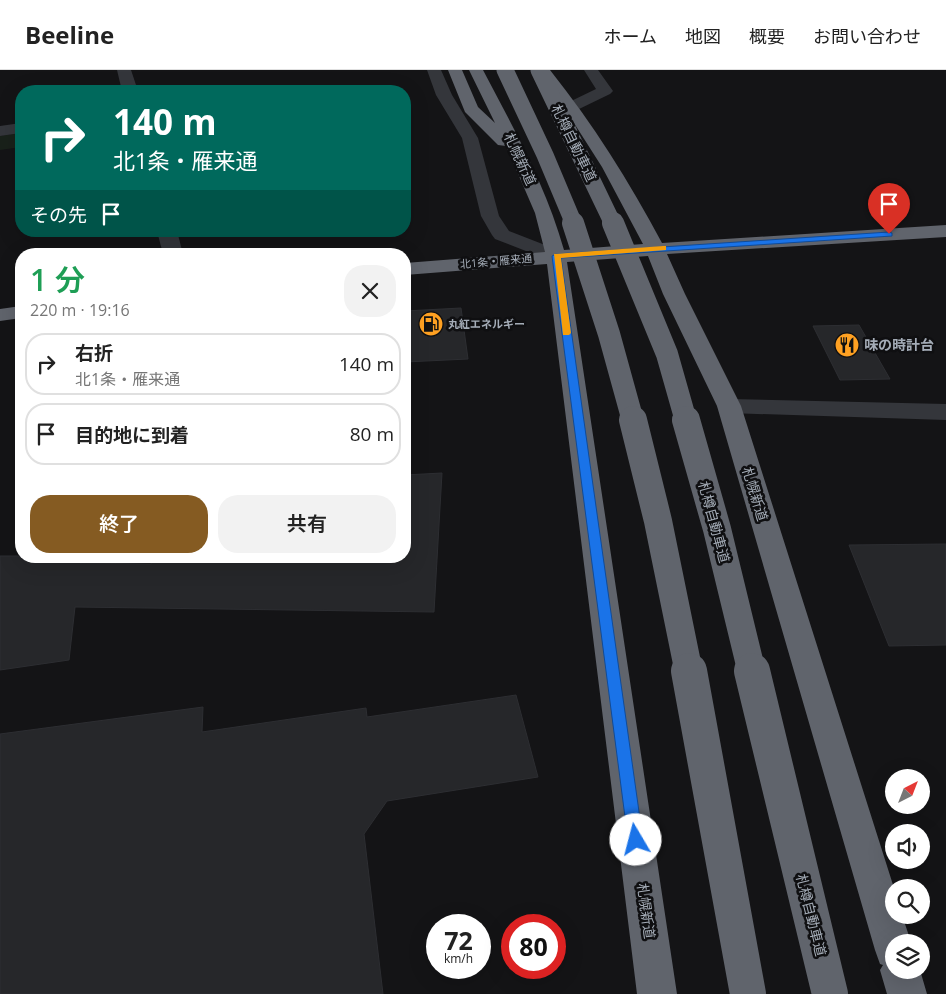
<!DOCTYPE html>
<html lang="ja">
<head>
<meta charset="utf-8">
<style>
	:root { --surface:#fff; --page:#f2f2f2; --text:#222; --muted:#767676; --line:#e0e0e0; --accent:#855b22 }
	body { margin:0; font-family:"Open Sans","Noto Sans JP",sans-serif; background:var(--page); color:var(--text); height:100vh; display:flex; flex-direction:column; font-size:19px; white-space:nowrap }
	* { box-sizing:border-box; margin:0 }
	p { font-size:16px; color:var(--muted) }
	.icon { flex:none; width:28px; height:28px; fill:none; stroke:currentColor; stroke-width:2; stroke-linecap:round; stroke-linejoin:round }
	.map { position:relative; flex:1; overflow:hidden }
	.side { position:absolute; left:15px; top:178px; width:396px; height:315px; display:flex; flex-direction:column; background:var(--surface); border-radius:20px; box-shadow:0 5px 20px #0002 }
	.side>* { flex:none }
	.banner { position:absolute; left:15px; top:15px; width:396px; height:152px; border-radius:20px; box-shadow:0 5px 20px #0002; background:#00695c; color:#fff; overflow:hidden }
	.needle { width:32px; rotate:42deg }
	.buttons { position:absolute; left:885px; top:699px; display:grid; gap:10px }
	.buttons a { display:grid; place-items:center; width:45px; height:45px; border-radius:50%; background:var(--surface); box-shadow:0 5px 20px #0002; font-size:25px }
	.speed { position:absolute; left:426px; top:844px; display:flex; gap:10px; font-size:25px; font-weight:700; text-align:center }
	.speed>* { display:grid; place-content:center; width:65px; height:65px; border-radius:50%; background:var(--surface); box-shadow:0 5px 20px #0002; line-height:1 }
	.speed small { font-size:12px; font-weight:400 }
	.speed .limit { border:8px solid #d22; background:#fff; color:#111 }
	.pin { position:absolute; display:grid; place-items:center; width:42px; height:42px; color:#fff; margin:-51px -21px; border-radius:50% 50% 50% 0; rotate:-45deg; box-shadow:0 0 5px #0007 }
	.pin .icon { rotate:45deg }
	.me { position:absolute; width:55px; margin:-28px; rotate:352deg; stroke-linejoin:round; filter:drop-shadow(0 0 4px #0008) }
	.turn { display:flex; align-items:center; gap:18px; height:105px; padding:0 15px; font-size:22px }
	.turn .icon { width:65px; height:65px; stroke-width:2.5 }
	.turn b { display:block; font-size:35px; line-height:42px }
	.then { display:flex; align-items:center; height:48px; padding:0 15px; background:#0003; gap:10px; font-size:19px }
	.round { display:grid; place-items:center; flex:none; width:52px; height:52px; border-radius:20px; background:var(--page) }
	.headline { display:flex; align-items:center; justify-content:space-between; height:85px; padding:0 15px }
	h1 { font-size:30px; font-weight:600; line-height:38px; color:#1e9e55 }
	.button { display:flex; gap:10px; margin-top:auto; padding:10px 15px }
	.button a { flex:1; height:58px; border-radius:20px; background:var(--accent); color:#fff; font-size:20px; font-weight:600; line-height:58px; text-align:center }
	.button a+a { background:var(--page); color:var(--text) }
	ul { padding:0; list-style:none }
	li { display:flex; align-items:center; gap:15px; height:62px; margin:0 10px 8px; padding:0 5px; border:2px solid var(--line); border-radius:20px }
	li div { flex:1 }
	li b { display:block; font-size:19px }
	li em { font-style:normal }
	header { display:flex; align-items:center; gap:30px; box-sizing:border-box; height:70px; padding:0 25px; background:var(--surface); border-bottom:1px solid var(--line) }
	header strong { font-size:24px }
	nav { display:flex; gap:28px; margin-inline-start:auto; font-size:18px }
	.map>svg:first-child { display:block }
	.green { fill:#19211a }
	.building { fill:#26272a; stroke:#2d2e32 }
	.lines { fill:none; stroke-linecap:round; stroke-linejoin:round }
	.street { fill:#34363b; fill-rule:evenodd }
	.highway { fill:#60646c; fill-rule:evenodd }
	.highway-bridge-far3 { stroke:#60646c; stroke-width:17 }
	.highway-bridge-far2 { stroke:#60646c; stroke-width:22 }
	.highway-bridge-far1 { stroke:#60646c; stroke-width:28 }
	.highway-bridge { stroke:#60646c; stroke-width:36 }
	.route { fill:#1a73e8; stroke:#114b97 }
	.slow { fill:#f59e0b }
	.labels { text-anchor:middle; stroke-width:5; stroke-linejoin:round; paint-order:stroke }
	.far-street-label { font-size:11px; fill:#a4acb7; stroke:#0f0f11 }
	.far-poi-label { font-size:11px; font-weight:bold; fill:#a4acb7; stroke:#0f0f11; text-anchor:start }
	.street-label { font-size:14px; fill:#a4acb7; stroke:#0f0f11 }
	.poi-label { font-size:14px; font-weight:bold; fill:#a4acb7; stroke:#0f0f11; text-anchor:start }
</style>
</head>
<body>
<header>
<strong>Beeline</strong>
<nav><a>ホーム</a><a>地図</a><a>概要</a><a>お問い合わせ</a></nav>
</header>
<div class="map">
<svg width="946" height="924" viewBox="0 0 946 924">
	<rect width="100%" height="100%" fill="#141416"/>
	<path class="green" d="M 21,63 L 21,77 L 0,80 L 0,66 Z"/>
	<g class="building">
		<path d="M 461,238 L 468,289 L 405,292 L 405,241 Z"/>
		<path d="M 859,255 L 890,309 L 840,310 L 813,256 Z"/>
		<path d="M 442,403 L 434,542 L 75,537 L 69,590 L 0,600 L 0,486 L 81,486 L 80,493 L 151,494 L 153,486 L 405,486 L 405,405 Z"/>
		<path d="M 946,474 L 946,575 L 889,576 L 849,475 Z"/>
		<path d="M 516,625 L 538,707 L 387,731 L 364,764 L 383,924 L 0,924 L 0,664 L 203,637 L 202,662 L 366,638 L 367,647 Z"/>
	</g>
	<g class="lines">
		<g class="street">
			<path d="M 117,0 L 131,0 L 138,21 L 122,21 Z"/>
			<path d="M 427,0 L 441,0 L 452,25 L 478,68 L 499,146 L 509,161 L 563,182 L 566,186 L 563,190 L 556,192 L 549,190 L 495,169 L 492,165 L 481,146 L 462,68 L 436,25 Z"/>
			<path d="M 584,0 L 598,0 L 613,21 L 610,24 L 577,40 L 565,40 L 563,37 L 565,34 L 596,19 Z"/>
			<path d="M 21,53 L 21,63 L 0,66 L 0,56 Z"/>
			<path d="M 157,161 L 177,161 L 183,184 L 163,184 Z"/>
			<path d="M 729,329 L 946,334 L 946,350 L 729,343 L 720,341 L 717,336 L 720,331 Z"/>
		</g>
		<g class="highway">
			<path d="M 448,0 L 462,0 L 478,37 L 495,53 L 469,0 L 483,0 C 514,59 546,116 564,180 L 643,174 L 602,97 L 565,39 L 535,0 L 550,0 C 593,54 629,111 662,173 L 946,155 L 946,167 L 667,184 L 685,224 L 741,336 L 894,818 L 894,845 L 902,845 L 911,872 L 894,872 L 894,900 L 920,900 L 927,924 L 887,924 L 880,900 L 883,895 L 880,894 L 875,880 L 717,336 L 663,224 L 648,186 L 567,192 L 677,924 L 637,924 L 547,194 L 405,205 L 405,193 L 545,182 L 535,143 L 506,76 L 498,75 L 465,42 Z"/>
			<path d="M 21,236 L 21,248 L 0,251 L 0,239 Z"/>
		</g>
		<g class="highway-bridge-far3">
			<path d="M 505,0 L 545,85 L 574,154"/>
			<path d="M 539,0 L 613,154"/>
		</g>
		<g class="highway-bridge-far2">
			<path d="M 573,153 L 609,264 L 633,351"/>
			<path d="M 613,153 L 667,284 L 686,351"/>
		</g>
		<g class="highway-bridge-far1">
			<path d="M 633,350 L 658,451 L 689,603"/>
			<path d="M 686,350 L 717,459 L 752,603"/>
		</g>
		<g class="highway-bridge">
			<path d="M 689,601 L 748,924"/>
			<path d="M 752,601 L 830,924"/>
		</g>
	</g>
	<path class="route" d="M 889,162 L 892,163 L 892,166 L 561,188 L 643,770 L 641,774 L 636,776 L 631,774 L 628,770 L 552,186 L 556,184 Z"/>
	<path class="slow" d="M 663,176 L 666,176 L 666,180 L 561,188 L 571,263 L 569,265 L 563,265 L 554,184 Z"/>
	<defs>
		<symbol id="fuel-disc" viewBox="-11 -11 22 22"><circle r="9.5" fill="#ffa122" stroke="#0f0f11"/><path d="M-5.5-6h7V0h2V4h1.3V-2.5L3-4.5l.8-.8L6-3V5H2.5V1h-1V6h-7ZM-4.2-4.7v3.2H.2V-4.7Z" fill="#111"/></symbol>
		<symbol id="restaurant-disc" viewBox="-11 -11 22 22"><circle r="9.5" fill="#ffa122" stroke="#0f0f11"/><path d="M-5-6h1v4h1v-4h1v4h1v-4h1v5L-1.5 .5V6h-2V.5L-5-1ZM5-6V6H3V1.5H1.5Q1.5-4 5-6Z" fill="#111"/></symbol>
	</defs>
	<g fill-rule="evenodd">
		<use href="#fuel-disc" x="417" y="240" width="28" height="28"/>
		<use href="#restaurant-disc" x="833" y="261" width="28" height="28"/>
	</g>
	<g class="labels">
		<g class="far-street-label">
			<text transform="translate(496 191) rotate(-5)" y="4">北1条・雁来通</text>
		</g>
		<g class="far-poi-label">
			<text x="448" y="258">丸紅エネルギー</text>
		</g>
		<g class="street-label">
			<text transform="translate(574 73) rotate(64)" y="5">札樽自動車道</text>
			<text transform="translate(520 89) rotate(65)" y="5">札幌新道</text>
			<text transform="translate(755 424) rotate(73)" y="5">札幌新道</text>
			<text transform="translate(714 452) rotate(75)" y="5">札樽自動車道</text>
			<text transform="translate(646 841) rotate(82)" y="5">札幌新道</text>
			<text transform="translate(811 845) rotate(76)" y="5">札樽自動車道</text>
		</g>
		<g class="poi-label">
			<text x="864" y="280">味の時計台</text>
		</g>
	</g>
</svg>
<div class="buttons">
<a><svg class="needle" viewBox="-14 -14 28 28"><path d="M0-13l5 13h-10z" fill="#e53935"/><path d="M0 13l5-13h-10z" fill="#767676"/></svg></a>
<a><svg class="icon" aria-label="sound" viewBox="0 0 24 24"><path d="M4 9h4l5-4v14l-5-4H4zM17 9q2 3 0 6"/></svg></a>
<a><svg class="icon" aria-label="search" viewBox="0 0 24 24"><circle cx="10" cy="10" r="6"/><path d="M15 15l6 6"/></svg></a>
<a><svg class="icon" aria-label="layers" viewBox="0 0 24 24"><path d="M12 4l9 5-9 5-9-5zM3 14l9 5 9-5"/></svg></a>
</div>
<div class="speed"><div>72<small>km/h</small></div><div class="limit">80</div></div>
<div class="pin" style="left:889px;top:164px;background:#d93025"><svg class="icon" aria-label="arrive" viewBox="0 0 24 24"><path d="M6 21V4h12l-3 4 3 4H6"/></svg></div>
<svg class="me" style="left:636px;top:770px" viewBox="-20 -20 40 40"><circle r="19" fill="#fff"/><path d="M0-13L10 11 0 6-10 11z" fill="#1a73e8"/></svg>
<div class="banner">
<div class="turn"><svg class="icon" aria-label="right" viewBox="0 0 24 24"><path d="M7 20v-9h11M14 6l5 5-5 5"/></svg><div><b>140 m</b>北1条・雁来通</div></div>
<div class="then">その先<svg class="icon" aria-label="arrive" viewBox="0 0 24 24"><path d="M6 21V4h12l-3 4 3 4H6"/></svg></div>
</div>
<section class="side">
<div class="headline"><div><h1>1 分</h1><p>220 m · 19:16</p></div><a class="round"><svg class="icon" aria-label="close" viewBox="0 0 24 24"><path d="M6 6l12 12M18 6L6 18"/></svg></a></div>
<ul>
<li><svg class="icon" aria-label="right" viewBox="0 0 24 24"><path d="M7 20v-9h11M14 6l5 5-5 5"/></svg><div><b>右折</b><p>北1条・雁来通</p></div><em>140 m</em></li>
<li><svg class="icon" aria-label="arrive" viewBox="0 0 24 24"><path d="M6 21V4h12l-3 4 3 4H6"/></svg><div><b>目的地に到着</b></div><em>80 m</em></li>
</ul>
<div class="button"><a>終了</a><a>共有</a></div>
</section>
</div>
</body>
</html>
